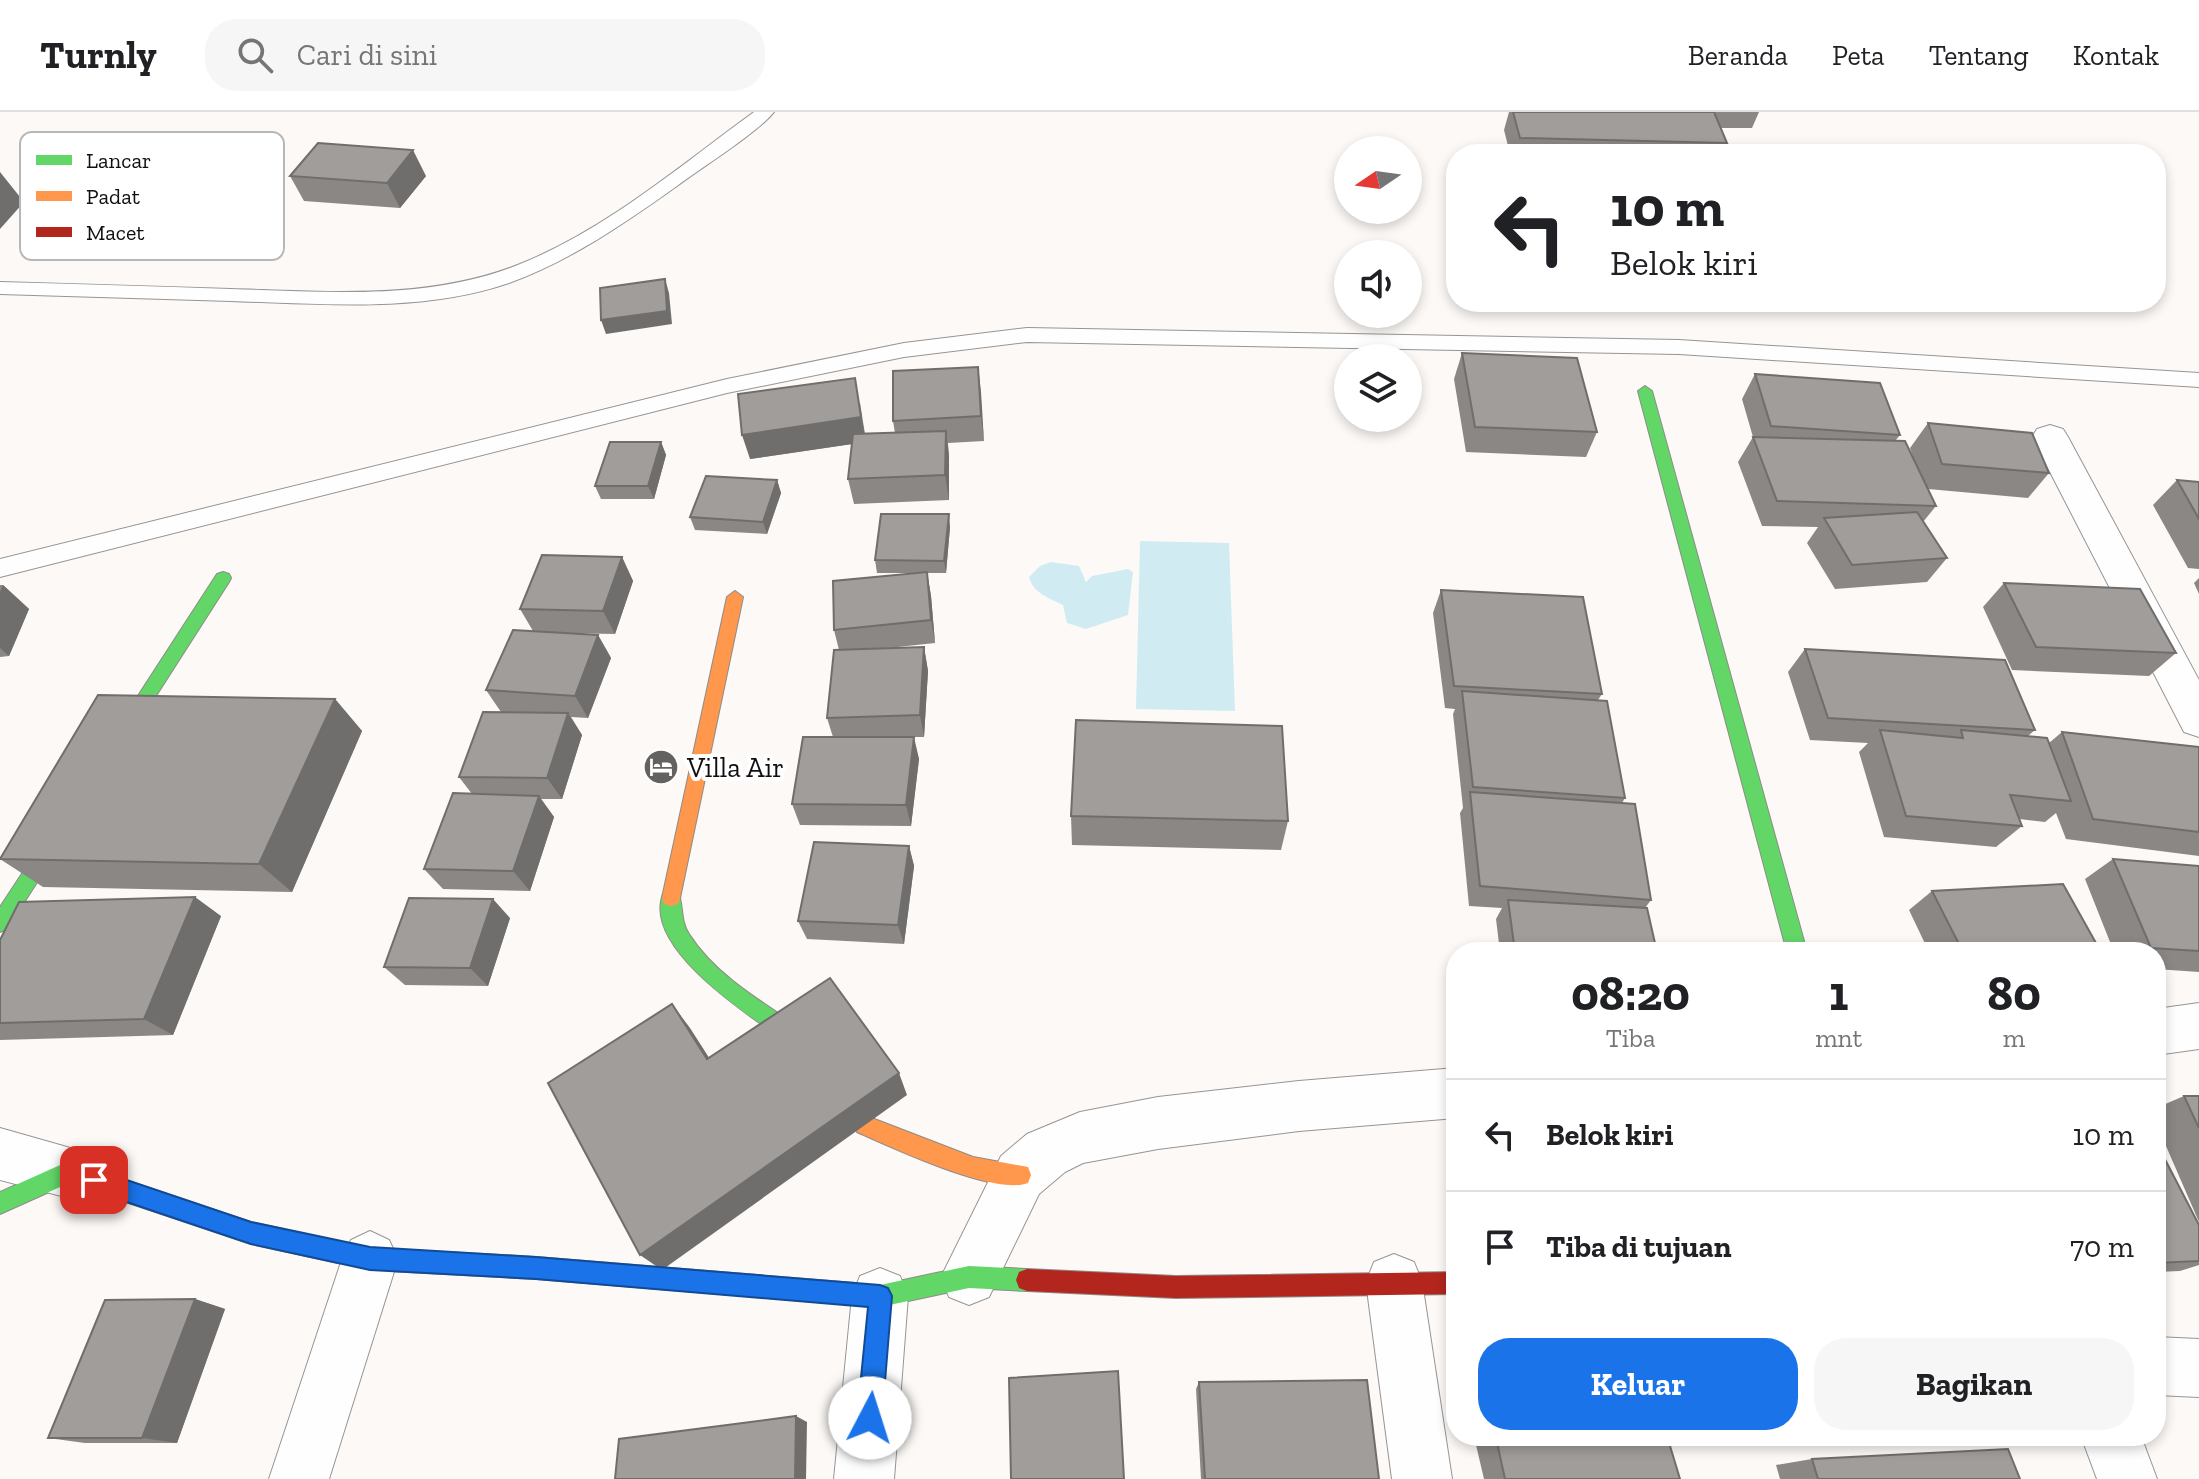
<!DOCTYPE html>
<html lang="id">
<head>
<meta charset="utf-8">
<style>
	:root { --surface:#fff; --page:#f6f6f6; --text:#202124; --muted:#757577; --line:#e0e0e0; --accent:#1a73e8 }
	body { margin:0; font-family:"Zilla Slab",serif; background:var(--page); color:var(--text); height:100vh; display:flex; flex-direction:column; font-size:30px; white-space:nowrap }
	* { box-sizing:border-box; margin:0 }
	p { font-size:26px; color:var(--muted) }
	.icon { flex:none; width:44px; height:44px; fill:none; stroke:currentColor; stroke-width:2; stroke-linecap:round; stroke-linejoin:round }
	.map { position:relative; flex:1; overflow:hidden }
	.sheet { position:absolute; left:1446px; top:830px; width:720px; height:504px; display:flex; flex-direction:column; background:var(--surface); border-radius:32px; box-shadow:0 4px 12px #0003 }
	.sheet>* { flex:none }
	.banner { position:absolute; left:1446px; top:32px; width:720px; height:168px; border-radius:32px; box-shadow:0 4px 12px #0003; background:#fff; color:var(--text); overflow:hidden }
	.needle { width:52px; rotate:257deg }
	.tools { position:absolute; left:1334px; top:24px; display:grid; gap:16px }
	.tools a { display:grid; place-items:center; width:88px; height:88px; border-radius:50%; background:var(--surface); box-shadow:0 4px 12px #0003; font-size:40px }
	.pin { position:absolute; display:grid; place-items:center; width:68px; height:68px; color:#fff; margin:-34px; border-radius:16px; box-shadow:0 4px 12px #0006 }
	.me { position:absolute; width:88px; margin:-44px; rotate:5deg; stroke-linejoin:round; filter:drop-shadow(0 0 6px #0008) }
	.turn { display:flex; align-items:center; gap:28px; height:168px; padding:0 32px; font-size:36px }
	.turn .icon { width:104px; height:104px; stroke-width:2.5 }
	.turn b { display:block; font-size:56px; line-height:68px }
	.eta { display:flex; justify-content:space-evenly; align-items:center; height:136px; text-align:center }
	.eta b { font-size:48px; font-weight:800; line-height:56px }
	.primary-button { display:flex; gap:16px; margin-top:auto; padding:16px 32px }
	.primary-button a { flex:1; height:92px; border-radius:32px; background:var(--accent); color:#fff; font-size:32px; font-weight:800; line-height:92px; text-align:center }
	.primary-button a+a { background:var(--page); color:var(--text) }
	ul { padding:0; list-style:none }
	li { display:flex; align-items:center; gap:24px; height:112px; padding:0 32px; border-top:2px solid var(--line) }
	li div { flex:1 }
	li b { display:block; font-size:30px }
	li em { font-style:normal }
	header { display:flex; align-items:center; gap:48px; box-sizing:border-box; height:112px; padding:0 40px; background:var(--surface); border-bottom:2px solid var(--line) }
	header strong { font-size:38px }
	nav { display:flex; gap:44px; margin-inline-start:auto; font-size:28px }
	.search { width:560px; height:72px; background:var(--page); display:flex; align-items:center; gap:20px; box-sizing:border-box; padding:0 28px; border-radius:32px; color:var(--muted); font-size:30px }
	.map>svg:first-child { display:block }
	.water { fill:#d0ecf2 }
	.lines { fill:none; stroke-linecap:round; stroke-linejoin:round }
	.lane-casing { stroke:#969594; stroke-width:2 }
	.street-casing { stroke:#969594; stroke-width:2 }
	.fast-casing { stroke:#8d8c8a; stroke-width:2 }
	.slow-casing { stroke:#8d8c8a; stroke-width:2 }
	.jam-casing { stroke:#8d8c8a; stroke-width:2 }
	.lane { fill:#fffefe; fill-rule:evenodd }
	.street { fill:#fffefe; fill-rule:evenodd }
	.fast { fill:#63d668; fill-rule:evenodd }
	.slow { fill:#ff974d; fill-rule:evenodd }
	.jam { fill:#b3261e; fill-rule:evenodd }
	.wall { fill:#8a8785 }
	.shaded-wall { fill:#706e6c }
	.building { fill:#a09d9b; stroke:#706e6c; stroke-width:2 }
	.route { fill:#1a73e8; stroke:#114b97; stroke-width:2 }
	.labels { text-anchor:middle; stroke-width:8; stroke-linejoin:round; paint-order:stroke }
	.poi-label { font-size:28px; fill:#101010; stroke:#fff; text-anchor:start }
	.key { fill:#fff; stroke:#b7b7b7; stroke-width:2 }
	.key-label { font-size:22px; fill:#101010 }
</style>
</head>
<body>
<header>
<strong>Turnly</strong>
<div class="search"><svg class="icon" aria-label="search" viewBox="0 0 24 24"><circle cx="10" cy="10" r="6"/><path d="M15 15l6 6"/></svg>Cari di sini</div>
<nav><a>Beranda</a><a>Peta</a><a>Tentang</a><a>Kontak</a></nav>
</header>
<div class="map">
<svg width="2199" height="1367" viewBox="0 0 2199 1367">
	<rect width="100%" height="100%" fill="#fcf9f6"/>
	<g class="water">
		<path d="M 1140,429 L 1229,431 L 1235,599 L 1136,597 Z"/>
		<path d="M 1051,450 L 1079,454 L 1086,470 L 1092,464 L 1128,457 L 1133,460 L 1128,503 L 1086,517 L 1067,511 L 1063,493 C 1049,486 1033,481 1029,465 L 1040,454 Z"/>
	</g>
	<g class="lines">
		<defs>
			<g id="lane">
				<path d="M 754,0 L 774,0 C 756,22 702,55 677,74 C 625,111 570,149 509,171 C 421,201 323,192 231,189 C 154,187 77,184 0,182 L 0,170 C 77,172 154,174 231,177 C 329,180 433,189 525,150 C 609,115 681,53 754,0 Z"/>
				<path d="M 1027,216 L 1679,228 L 2199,261 L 2199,275 L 1679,242 L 1027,230 L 904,245 L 727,281 L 0,465 L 0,447 L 727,267 L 904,231 Z"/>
			</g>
			<g id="street">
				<path d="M 2050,313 L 2063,317 L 2068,325 L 2199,568 L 2199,625 L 2184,620 L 2032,325 L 2037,317 Z"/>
				<path d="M 2199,891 L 2199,937 L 2156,943 L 2156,897 Z"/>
				<path d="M 1456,956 L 1456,1006 L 1299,1019 L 1158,1037 L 1083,1051 L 1065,1060 L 1039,1082 L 989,1185 L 969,1193 L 949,1185 L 941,1165 L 1001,1044 L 1027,1022 L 1080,1000 L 1158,985 L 1299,969 Z"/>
				<path d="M 0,1016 L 88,1041 L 95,1060 L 88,1079 L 69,1086 L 0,1068 Z"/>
				<path d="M 370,1119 L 389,1128 L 398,1147 L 329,1367 L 269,1367 L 342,1147 L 351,1128 Z"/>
				<path d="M 1394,1142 L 1414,1150 L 1422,1170 L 1452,1367 L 1392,1367 L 1366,1170 L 1374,1150 Z"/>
				<path d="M 880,1156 L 900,1164 L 908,1184 L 894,1367 L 834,1367 L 852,1184 L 860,1164 Z"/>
				<path d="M 2156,1225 L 2199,1227 L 2199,1285 L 2156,1283 Z"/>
				<path d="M 2081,1324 L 2141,1324 L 2157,1367 L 2097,1367 Z"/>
			</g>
			<g id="fast">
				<path d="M 1645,274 L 1652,279 L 1807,840 L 1787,840 L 1638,279 Z"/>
				<path d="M 223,460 L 229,462 L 231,466 L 229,470 L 120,640 L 108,640 L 105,635 L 108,630 L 217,462 Z"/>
				<path d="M 62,708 L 68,710 L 71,716 L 68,722 L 7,817 L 0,820 L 0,795 L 56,710 Z"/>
				<path d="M 671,778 L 678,780 C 684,794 680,809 689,822 C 715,863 762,890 801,916 L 804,923 L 801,930 L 794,933 L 787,930 C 751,905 639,834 664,780 Z"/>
				<path d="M 69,1049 L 251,1110 L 370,1136 L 536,1145 L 880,1173 L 969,1154 L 1027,1157 L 1035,1160 L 1038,1168 L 1035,1176 L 1027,1179 L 969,1176 L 880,1195 L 536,1167 L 370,1158 L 251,1132 L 69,1071 L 0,1102 L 0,1080 Z"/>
			</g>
			<g id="slow">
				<path d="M 735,479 L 743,485 L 680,786 L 678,792 L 671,794 L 664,792 L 662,786 L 727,485 Z"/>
				<path d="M 864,1003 L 973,1045 L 1028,1055 L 1031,1063 L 1028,1071 C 995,1084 891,1035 857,1020 L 853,1013 L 857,1006 Z"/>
			</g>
			<path id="jam" d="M 1027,1157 L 1176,1164 L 1456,1160 L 1456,1182 L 1176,1186 L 1027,1179 L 1019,1176 L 1016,1168 L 1019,1160 Z"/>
		</defs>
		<use href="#lane" class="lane-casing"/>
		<use href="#street" class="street-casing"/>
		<use href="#fast" class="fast-casing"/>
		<use href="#slow" class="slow-casing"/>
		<use href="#jam" class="jam-casing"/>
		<use href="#lane" class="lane"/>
		<use href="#street" class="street"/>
		<use href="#fast" class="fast"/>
		<use href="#slow" class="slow"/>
		<use href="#jam" class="jam"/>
	</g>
	<g class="wall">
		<path d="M 1509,0 L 1759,0 L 1752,16 L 1721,16 L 1727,31 L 1723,42 L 1510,42 L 1504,18 Z"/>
		<path d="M 290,64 L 426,64 L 400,96 L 304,89 Z"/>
		<path d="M 1462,241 L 1597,320 L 1586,345 L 1466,340 L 1454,267 Z"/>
		<path d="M 978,255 L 984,329 L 948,331 L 949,344 L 949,388 L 854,392 L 848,367 L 852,332 L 750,347 L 860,291 L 865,322 L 895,321 L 893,309 Z"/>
		<path d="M 1755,262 L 1900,323 L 1895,329 L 1913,345 L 1910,336 L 1928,311 L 2049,361 L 2028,386 L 1928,377 L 1936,394 L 1923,410 L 1947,446 L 1927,470 L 1835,477 L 1807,431 L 1818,415 L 1762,414 L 1738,350 L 1753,325 L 1742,287 Z"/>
		<path d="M 661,330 L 666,343 L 654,387 L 601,387 L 595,374 Z"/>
		<path d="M 777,368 L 781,381 L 767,422 L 695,418 L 690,405 Z"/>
		<path d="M 2177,368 L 2199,370 L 2199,457 L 2188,456 L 2153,393 Z"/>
		<path d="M 950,415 L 946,461 L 927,461 L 931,484 L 935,531 L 879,537 L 924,535 L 928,559 L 924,625 L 912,625 L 919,647 L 911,714 L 800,713 L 792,692 L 833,625 L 827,606 L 839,538 L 834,518 L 919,461 L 877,461 L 875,448 Z"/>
		<path d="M 622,445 L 633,469 L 615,522 L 563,521 L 598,523 L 611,546 L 588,606 L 571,605 L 582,623 L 562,687 L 541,687 L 554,705 L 530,779 L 443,777 L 424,757 L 472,682 L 459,665 L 501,600 L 486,578 L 533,519 L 520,497 Z"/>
		<path d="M 2199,466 L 2199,482 L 2194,471 Z"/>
		<path d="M 2004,471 L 2176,541 L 2149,564 L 2012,558 L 1983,495 Z"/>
		<path d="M 0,473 L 3,473 L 29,497 L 9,544 L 0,545 Z"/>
		<path d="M 1441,478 L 1602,582 L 1598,588 L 1625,686 L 1622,691 L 1651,788 L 1645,796 L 1657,840 L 1500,840 L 1496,807 L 1502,796 L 1469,794 L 1460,701 L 1463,696 L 1453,602 L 1455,597 L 1445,596 L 1433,501 Z"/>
		<path d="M 1805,537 L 2035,618 L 2028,624 L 2049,631 L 2062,620 L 2199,635 L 2199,744 L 2066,727 L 2056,701 L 2045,710 L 2019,707 L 2022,714 L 1996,735 L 1884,725 L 1859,640 L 1868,631 L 1810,628 L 1788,560 Z"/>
		<path d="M 335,587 L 362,619 L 292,780 L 43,775 L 0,747 Z"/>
		<path d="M 1071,704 L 1288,709 L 1281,738 L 1072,733 Z"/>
		<path d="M 909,734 L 914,754 L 904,832 L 807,827 L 798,809 Z"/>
		<path d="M 2113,747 L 2199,754 L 2199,860 L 2156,857 L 2156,840 L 2114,840 L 2085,767 Z"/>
		<path d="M 1932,779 L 2101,840 L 1929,840 L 1909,798 Z"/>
		<path d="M 221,804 L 173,923 L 0,928 L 0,828 Z"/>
		<path d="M 510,806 L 488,874 L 405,873 L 384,855 Z"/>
		<path d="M 2184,984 L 2199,984 L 2199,1110 L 2156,1011 L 2156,996 Z"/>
		<path d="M 2156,1030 L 2199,1113 L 2199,1153 L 2180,1159 L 2156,1160 Z"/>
		<path d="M 195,1187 L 225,1197 L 177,1331 L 85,1331 L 48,1326 Z"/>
		<path d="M 1199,1270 L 1379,1367 L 1201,1367 L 1196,1277 Z"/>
		<path d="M 1496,1326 L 1680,1367 L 1484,1367 L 1476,1333 Z"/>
		<path d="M 1812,1347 L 2020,1367 L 1780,1367 L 1776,1353 Z"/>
	</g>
	<g class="shaded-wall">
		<path d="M 413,38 L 426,64 L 400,96 L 387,71 Z"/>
		<path d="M 0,60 L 24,90 L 0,117 Z"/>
		<path d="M 665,167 L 669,181 L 672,212 L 606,222 L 601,208 Z"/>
		<path d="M 978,255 L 981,280 L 984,329 L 981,304 Z"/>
		<path d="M 855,266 L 866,330 L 750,347 L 742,323 Z"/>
		<path d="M 946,319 L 949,344 L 949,388 L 945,363 Z"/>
		<path d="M 661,330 L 666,343 L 654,387 L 648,374 Z"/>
		<path d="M 777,368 L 781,381 L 767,422 L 763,410 Z"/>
		<path d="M 949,402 L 950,415 L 946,461 L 944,449 Z"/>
		<path d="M 622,445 L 633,469 L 615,522 L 603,499 Z"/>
		<path d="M 927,460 L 931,484 L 935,531 L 931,508 Z"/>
		<path d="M 3,473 L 29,497 L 9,544 L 0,536 L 0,480 Z"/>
		<path d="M 598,523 L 611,546 L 588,606 L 575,584 Z"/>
		<path d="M 924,535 L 928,559 L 924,625 L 920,603 Z"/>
		<path d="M 335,587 L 362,619 L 292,780 L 259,752 Z"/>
		<path d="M 568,601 L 582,623 L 562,687 L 547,666 Z"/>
		<path d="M 914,625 L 919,647 L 911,714 L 906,693 Z"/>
		<path d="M 539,684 L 554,705 L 530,779 L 513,759 Z"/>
		<path d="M 909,734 L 914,754 L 904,832 L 898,813 Z"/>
		<path d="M 195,785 L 221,804 L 173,923 L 144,907 Z"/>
		<path d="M 493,787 L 510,806 L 488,874 L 470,856 Z"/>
		<path d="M 672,892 L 690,916 L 724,969 L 707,947 Z"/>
		<path d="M 899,961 L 907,983 L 662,1158 L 640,1143 Z"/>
		<path d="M 195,1187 L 225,1197 L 177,1331 L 142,1326 Z"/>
		<path d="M 796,1304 L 807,1310 L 806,1367 L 795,1367 Z"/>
	</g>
	<g class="building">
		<path d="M 1513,0 L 1714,0 L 1727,31 L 1520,26 Z"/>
		<path d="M 318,31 L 413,38 L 387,71 L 290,64 Z"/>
		<path d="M 665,167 L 667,199 L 601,208 L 600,176 Z"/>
		<path d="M 1462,241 L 1577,246 L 1597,320 L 1475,315 Z"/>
		<path d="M 978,255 L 981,304 L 893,309 L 893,259 Z"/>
		<path d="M 1755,262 L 1880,271 L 1900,323 L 1771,314 Z"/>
		<path d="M 855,266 L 861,305 L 742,323 L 738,282 Z"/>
		<path d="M 1928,311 L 2032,321 L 2049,361 L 1942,352 Z"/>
		<path d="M 946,319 L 945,363 L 848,367 L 853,322 Z"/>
		<path d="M 1753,325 L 1905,329 L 1936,394 L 1777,389 Z"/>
		<path d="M 610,330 L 661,330 L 648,374 L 595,374 Z"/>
		<path d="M 706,364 L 777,368 L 763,410 L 690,405 Z"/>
		<path d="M 2177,368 L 2199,370 L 2199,407 Z"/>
		<path d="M 1917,400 L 1947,446 L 1852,453 L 1824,406 Z"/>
		<path d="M 881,402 L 949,402 L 944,449 L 875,448 Z"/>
		<path d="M 542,443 L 622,445 L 603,499 L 520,497 Z"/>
		<path d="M 927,460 L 931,508 L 834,518 L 833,469 Z"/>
		<path d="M 2004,471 L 2140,477 L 2176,541 L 2036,535 Z"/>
		<path d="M 1441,478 L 1583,485 L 1602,582 L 1454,574 Z"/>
		<path d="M 513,518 L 598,523 L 575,584 L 486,578 Z"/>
		<path d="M 924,535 L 920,603 L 827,606 L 834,538 Z"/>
		<path d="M 1805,537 L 2005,548 L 2035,618 L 1828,606 Z"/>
		<path d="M 1462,579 L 1607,589 L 1625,686 L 1473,675 Z"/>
		<path d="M 98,583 L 335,587 L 259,752 L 0,747 Z"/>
		<path d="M 483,600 L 568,601 L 547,666 L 459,665 Z"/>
		<path d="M 1076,608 L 1282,614 L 1288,709 L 1071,704 Z"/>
		<path d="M 1880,618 L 1963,626 L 1961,618 L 2047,626 L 2071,689 L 2010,683 L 2022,714 L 1906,704 Z"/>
		<path d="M 2062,620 L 2199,635 L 2199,720 L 2093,707 Z"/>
		<path d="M 803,625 L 914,625 L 906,693 L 792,692 Z"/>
		<path d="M 1470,680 L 1635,692 L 1651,788 L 1480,774 Z"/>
		<path d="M 453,681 L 539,684 L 513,759 L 424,757 Z"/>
		<path d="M 814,730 L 909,734 L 898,813 L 798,809 Z"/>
		<path d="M 2113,747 L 2199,754 L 2199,839 L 2151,836 Z"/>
		<path d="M 2063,772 L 2101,840 L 1963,840 L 1932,779 Z"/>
		<path d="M 195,785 L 144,907 L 0,911 L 0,828 L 19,790 Z"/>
		<path d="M 409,786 L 493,787 L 470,856 L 384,855 Z"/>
		<path d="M 1508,788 L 1647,796 L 1657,840 L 1515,840 Z"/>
		<path d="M 830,866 L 899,961 L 640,1143 L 548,971 L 672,892 L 707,947 Z"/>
		<path d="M 2184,984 L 2199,984 L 2199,1016 Z"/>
		<path d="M 2156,1030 L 2199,1113 L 2199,1149 L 2156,1151 Z"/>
		<path d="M 195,1187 L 142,1326 L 48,1326 L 105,1188 Z"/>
		<path d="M 1118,1259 L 1124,1367 L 1011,1367 L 1009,1266 Z"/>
		<path d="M 1367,1268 L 1379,1367 L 1205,1367 L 1199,1270 Z"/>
		<path d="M 796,1304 L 795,1367 L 615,1367 L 619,1327 Z"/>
		<path d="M 1515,1324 L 1667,1324 L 1680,1367 L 1505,1367 L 1496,1326 Z"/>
		<path d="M 2008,1337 L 2020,1367 L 1818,1367 L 1812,1347 Z"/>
	</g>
	<path class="route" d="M 94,1057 L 251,1110 L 370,1135 L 536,1145 L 880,1173 L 888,1176 L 892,1184 L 882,1306 L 878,1315 L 870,1318 L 861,1315 L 857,1306 L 868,1195 L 536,1167 L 370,1158 L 251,1132 L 94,1079 L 86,1076 L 83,1068 L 86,1061 Z"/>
	<defs>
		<symbol id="hotel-disc" viewBox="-11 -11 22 22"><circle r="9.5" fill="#636260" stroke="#fff"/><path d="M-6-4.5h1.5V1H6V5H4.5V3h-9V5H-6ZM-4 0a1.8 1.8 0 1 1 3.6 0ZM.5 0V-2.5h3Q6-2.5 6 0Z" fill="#fff"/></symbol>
	</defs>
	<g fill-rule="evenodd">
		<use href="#hotel-disc" x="641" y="635" width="40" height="40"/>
	</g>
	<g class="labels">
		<g class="poi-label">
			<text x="687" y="665">Villa Air</text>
		</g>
	</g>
	<rect x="20" y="20" width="264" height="128" rx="12" class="key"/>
	<rect x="36" y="43" width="36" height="10" fill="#63d668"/>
	<rect x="36" y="79" width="36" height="10" fill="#ff974d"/>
	<rect x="36" y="115" width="36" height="10" fill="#b3261e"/>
	<g class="key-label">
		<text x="86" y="56">Lancar</text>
		<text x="86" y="92">Padat</text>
		<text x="86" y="128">Macet</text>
	</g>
</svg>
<div class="tools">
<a><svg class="needle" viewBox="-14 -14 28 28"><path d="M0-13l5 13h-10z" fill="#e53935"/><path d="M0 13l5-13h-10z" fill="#757577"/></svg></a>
<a><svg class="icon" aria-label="sound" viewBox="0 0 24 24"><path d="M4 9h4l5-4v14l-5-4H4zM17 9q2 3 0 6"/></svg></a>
<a><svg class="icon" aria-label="layers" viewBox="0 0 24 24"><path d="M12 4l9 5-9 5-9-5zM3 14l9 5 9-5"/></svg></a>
</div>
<div class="pin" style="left:94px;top:1068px;background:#d93025"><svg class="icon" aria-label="arrive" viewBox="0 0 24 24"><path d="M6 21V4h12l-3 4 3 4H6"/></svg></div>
<svg class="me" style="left:870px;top:1306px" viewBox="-20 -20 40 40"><circle r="19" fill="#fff"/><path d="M0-13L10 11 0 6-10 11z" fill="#1a73e8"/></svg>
<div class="banner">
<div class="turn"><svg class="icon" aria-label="left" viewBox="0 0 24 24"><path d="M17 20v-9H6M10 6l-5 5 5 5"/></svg><div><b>10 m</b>Belok kiri</div></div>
</div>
<section class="sheet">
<div class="eta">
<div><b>08:20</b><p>Tiba</p></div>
<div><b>1</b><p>mnt</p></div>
<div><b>80</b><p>m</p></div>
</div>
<ul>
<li><svg class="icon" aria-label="left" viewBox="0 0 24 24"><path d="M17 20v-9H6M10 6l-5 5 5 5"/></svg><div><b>Belok kiri</b></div><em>10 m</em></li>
<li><svg class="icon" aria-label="arrive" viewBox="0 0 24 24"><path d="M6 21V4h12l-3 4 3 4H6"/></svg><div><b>Tiba di tujuan</b></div><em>70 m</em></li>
</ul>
<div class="primary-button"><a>Keluar</a><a>Bagikan</a></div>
</section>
</div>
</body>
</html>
